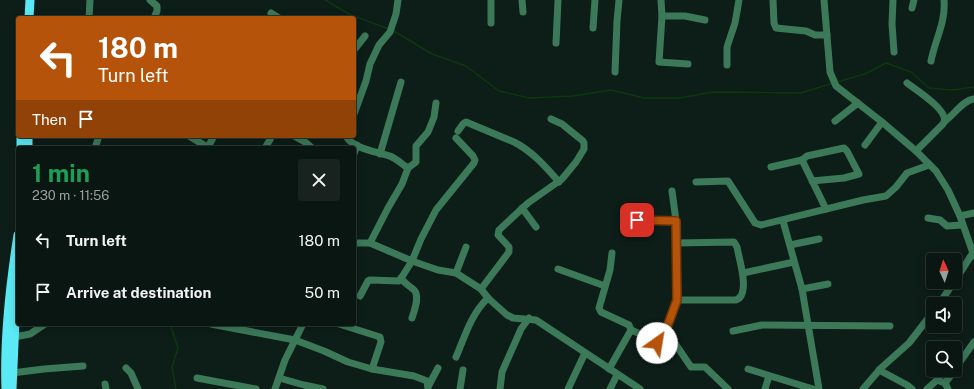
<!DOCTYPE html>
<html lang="en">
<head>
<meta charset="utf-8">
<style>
	:root { --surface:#0a1611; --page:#18231f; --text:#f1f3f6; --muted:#999f9f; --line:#2a3531 }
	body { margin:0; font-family:"Public Sans",sans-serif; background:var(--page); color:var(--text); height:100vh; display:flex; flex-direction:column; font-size:15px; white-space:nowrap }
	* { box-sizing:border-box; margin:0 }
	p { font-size:13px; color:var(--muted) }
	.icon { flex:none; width:22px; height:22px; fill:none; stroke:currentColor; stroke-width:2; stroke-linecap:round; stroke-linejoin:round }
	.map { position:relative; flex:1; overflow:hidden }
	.details { position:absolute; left:16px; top:146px; width:340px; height:180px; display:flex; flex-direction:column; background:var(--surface); border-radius:4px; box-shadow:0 2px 10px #0003,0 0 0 1px var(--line) }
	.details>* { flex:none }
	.guide { position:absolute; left:16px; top:16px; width:340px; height:122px; border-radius:4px; box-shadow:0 2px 10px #0003,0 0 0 1px var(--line); background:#b45309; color:#fff; overflow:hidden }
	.needle { width:26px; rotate:356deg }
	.fabs { position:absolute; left:926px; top:253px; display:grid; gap:8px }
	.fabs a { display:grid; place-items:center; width:36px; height:36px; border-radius:4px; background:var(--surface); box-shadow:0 2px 10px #0003,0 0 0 1px var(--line); font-size:20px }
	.pin { position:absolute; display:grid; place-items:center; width:34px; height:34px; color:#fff; margin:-17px; border-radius:8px; box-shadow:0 2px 6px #0006 }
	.me { position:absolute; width:44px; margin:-22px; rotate:32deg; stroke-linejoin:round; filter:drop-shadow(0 0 3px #0008) }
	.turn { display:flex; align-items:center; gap:14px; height:84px; padding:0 16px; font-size:18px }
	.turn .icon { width:52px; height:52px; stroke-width:2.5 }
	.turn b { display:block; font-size:28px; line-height:34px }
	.then { display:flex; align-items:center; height:38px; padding:0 16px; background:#0003; gap:8px; font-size:15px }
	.round { display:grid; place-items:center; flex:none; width:42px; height:42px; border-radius:4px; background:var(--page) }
	.overview { display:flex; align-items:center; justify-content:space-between; height:68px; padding:0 16px }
	h1 { font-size:24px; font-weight:700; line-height:30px; color:#1e9e55 }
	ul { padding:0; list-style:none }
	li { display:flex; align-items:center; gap:12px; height:52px; padding:0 16px }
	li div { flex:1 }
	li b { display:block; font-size:15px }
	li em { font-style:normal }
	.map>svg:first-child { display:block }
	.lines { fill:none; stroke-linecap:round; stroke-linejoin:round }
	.stream { stroke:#0c380f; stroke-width:1.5 }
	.minor { stroke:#3b7959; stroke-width:7 }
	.major { stroke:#5beaf5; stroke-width:9 }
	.route-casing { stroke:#753606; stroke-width:10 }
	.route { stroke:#b45309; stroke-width:7 }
</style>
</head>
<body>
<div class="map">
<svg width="974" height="389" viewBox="0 0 974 389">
	<rect width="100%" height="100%" fill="#0d1d17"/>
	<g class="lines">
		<g class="stream">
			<path d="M 325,0 L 351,15 L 389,29"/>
			<path d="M 392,30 L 432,54 L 466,66 L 499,91 L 529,98 L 573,96 L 611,90 L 644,98 L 679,98 L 714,92 L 801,93 L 833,83"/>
			<path d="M 837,82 L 865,74 L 886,63 L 911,72 L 929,88 L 952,90 L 974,87"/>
			<path d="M 170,324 L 178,348 L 172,367 L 176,389"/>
		</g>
		<g class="minor">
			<path d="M 150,0 L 157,6 L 157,11 L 154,18"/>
			<path d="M 491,0 L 491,23"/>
			<path d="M 522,0 L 523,12"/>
			<path d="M 661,0 L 662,16 L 659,62 L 688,64"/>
			<path d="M 773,0 L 774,23 L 776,28 L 806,31 L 815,35 L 827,35"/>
			<path d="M 824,0 L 830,72 L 836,86 L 882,122 L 916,151 L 936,171 L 948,190 L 960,216 L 974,256"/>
			<path d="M 893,0 L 892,24 L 894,52"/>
			<path d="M 912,8 L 914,0"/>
			<path d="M 271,13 L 279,18"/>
			<path d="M 662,16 L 685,16 L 705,20"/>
			<path d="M 89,18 L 90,0"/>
			<path d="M 593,28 L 595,0"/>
			<path d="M 556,43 L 558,0"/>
			<path d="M 354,50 L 365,36"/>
			<path d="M 931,61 C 935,40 946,22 944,0"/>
			<path d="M 727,65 L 727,47 L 735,23 L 739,0"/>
			<path d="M 615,72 L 617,21 L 619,0"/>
			<path d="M 907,83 C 916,90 952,112 943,124 L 916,151"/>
			<path d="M 354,114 L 366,81 L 370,64 L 379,45 L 390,32 L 396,14 L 398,0"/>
			<path d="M 835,121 L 858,103"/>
			<path d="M 945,121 C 954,115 963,100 974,99"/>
			<path d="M 458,131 L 463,124 L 466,122 L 514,142 C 532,151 546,167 559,182"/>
			<path d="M 189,136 L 209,148"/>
			<path d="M 294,136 L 305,142 L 312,148"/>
			<path d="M 346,136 C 352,149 380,152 392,157 C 398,160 403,165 408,168"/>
			<path d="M 865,145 L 882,122"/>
			<path d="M 208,147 L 214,136"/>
			<path d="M 95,148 L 99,136"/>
			<path d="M 265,148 L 272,136"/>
			<path d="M 354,154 L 357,145"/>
			<path d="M 380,154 L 401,82"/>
			<path d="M 771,167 L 802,160"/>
			<path d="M 812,181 L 844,178 L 859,174 L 847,151 L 844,148 L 807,156 L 802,160 L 826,209"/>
			<path d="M 696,182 L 728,181 L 755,223 L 761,225 L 863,200 L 886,196 L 896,187 L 907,173 L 929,165"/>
			<path d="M 522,208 L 536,227"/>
			<path d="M 960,216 L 974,213"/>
			<path d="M 928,218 L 940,220 L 947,226 L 962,225"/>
			<path d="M 624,220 L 676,221"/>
			<path d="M 783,221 L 802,289 L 819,389"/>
			<path d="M 354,243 L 370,243 L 412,261 L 438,270 L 456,273 L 481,289 L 488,298 L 507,315 L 513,318 L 536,320 L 640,389"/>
			<path d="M 370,243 L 388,208 L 402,184 L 408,168 L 416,162 L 416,146 L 428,132 L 434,117 L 436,103"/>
			<path d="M 676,243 L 734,242 L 737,247 C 739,259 751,295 736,300 L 677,300"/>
			<path d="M 790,245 L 819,239"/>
			<path d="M 558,269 L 605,286"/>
			<path d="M 456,273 L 466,247"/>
			<path d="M 743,273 L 794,262"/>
			<path d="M 401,278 C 405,284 408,285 413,289 C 421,295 414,311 412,318"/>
			<path d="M 955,281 L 972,254"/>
			<path d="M 481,289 L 509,252 L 509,247 L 498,235 L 499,230 L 528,203 L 562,179 L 576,162 L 584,149 L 584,143 L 583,141 L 562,124 L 551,119"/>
			<path d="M 802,289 L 828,284"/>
			<path d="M 360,296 L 368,281 L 370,280 L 399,281 L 400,280 L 412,261 L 421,239 L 436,210 L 474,163 L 475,160 L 473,156 L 456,138"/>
			<path d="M 939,304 L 954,282"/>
			<path d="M 211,324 L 295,340 L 324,351 L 348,362 L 372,369 L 414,376 L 427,381 L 428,389"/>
			<path d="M 339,324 L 380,337 L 381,342 L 372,369"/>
			<path d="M 631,330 L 645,336 L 651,343 L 655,344 L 666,330 L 677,300 L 676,221 L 672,191"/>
			<path d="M 666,330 L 691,367 L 705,367 L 728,389"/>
			<path d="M 733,331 L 762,325 L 890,326"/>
			<path d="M 14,337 L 30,334 L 45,324"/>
			<path d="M 456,357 C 465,336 471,314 488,298"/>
			<path d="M 126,368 L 131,373 L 138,389"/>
			<path d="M 609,369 L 631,330 L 629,325 L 601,312 L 599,308 L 610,270 L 612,253"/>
			<path d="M 748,369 L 813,389"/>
			<path d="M 955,369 L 974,342"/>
			<path d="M 879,370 L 907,385 L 912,389"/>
			<path d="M 12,373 L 44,369 L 83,366"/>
			<path d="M 197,378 L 256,389"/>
			<path d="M 279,378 L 304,385 L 323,389"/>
			<path d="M 105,384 L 106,389"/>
			<path d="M 429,385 L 438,368"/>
			<path d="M 275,389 L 285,360 L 303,324"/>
			<path d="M 460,389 L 463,370"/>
			<path d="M 500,389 L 502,372 L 521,329 L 529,318"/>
			<path d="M 568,389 L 585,353"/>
			<path d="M 610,389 L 617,375"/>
			<path d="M 765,389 L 769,376"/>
			<path d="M 863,389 L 881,368 L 909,343 L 933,312"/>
			<path d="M 927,389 L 937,380 L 945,383"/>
			<path d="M 948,389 L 945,383 L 955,370"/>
		</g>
		<g class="major">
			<path d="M 29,18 L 30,0"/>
			<path d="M 28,136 L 28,148"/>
			<path d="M 21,148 L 21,136"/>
			<path d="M 6,389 C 4,338 10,286 18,235"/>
			<path d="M 12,389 L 16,298 L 18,286"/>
		</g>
	</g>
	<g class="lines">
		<defs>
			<path id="route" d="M 637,220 L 676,221 L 677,300 L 666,330 L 657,343"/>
		</defs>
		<use href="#route" class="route-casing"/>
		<use href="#route" class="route"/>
	</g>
</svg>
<div class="fabs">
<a><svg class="needle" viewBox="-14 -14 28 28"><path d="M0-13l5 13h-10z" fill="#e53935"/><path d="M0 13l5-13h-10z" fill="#999f9f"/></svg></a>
<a><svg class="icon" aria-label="sound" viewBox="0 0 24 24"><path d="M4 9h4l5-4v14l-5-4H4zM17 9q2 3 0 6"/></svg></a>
<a><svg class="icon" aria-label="search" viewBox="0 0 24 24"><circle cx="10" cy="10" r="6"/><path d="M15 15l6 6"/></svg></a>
</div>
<div class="pin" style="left:637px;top:220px;background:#d93025"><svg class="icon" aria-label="arrive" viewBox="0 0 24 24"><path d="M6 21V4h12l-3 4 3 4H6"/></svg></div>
<svg class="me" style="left:657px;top:343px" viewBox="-20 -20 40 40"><circle r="19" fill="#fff"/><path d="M0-13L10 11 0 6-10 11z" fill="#b45309"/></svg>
<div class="guide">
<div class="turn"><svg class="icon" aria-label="left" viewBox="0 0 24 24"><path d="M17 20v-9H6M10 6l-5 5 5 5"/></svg><div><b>180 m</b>Turn left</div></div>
<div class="then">Then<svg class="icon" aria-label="arrive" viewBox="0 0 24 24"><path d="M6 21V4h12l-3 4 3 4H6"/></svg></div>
</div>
<section class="details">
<div class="overview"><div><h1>1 min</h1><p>230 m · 11:56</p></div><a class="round"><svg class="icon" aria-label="close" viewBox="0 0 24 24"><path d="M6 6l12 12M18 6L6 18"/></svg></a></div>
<ul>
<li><svg class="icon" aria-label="left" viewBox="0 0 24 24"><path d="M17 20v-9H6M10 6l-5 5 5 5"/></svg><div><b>Turn left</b></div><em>180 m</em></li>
<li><svg class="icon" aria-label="arrive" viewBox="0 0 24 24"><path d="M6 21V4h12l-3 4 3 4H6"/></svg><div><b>Arrive at destination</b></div><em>50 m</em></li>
</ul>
</section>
</div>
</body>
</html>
